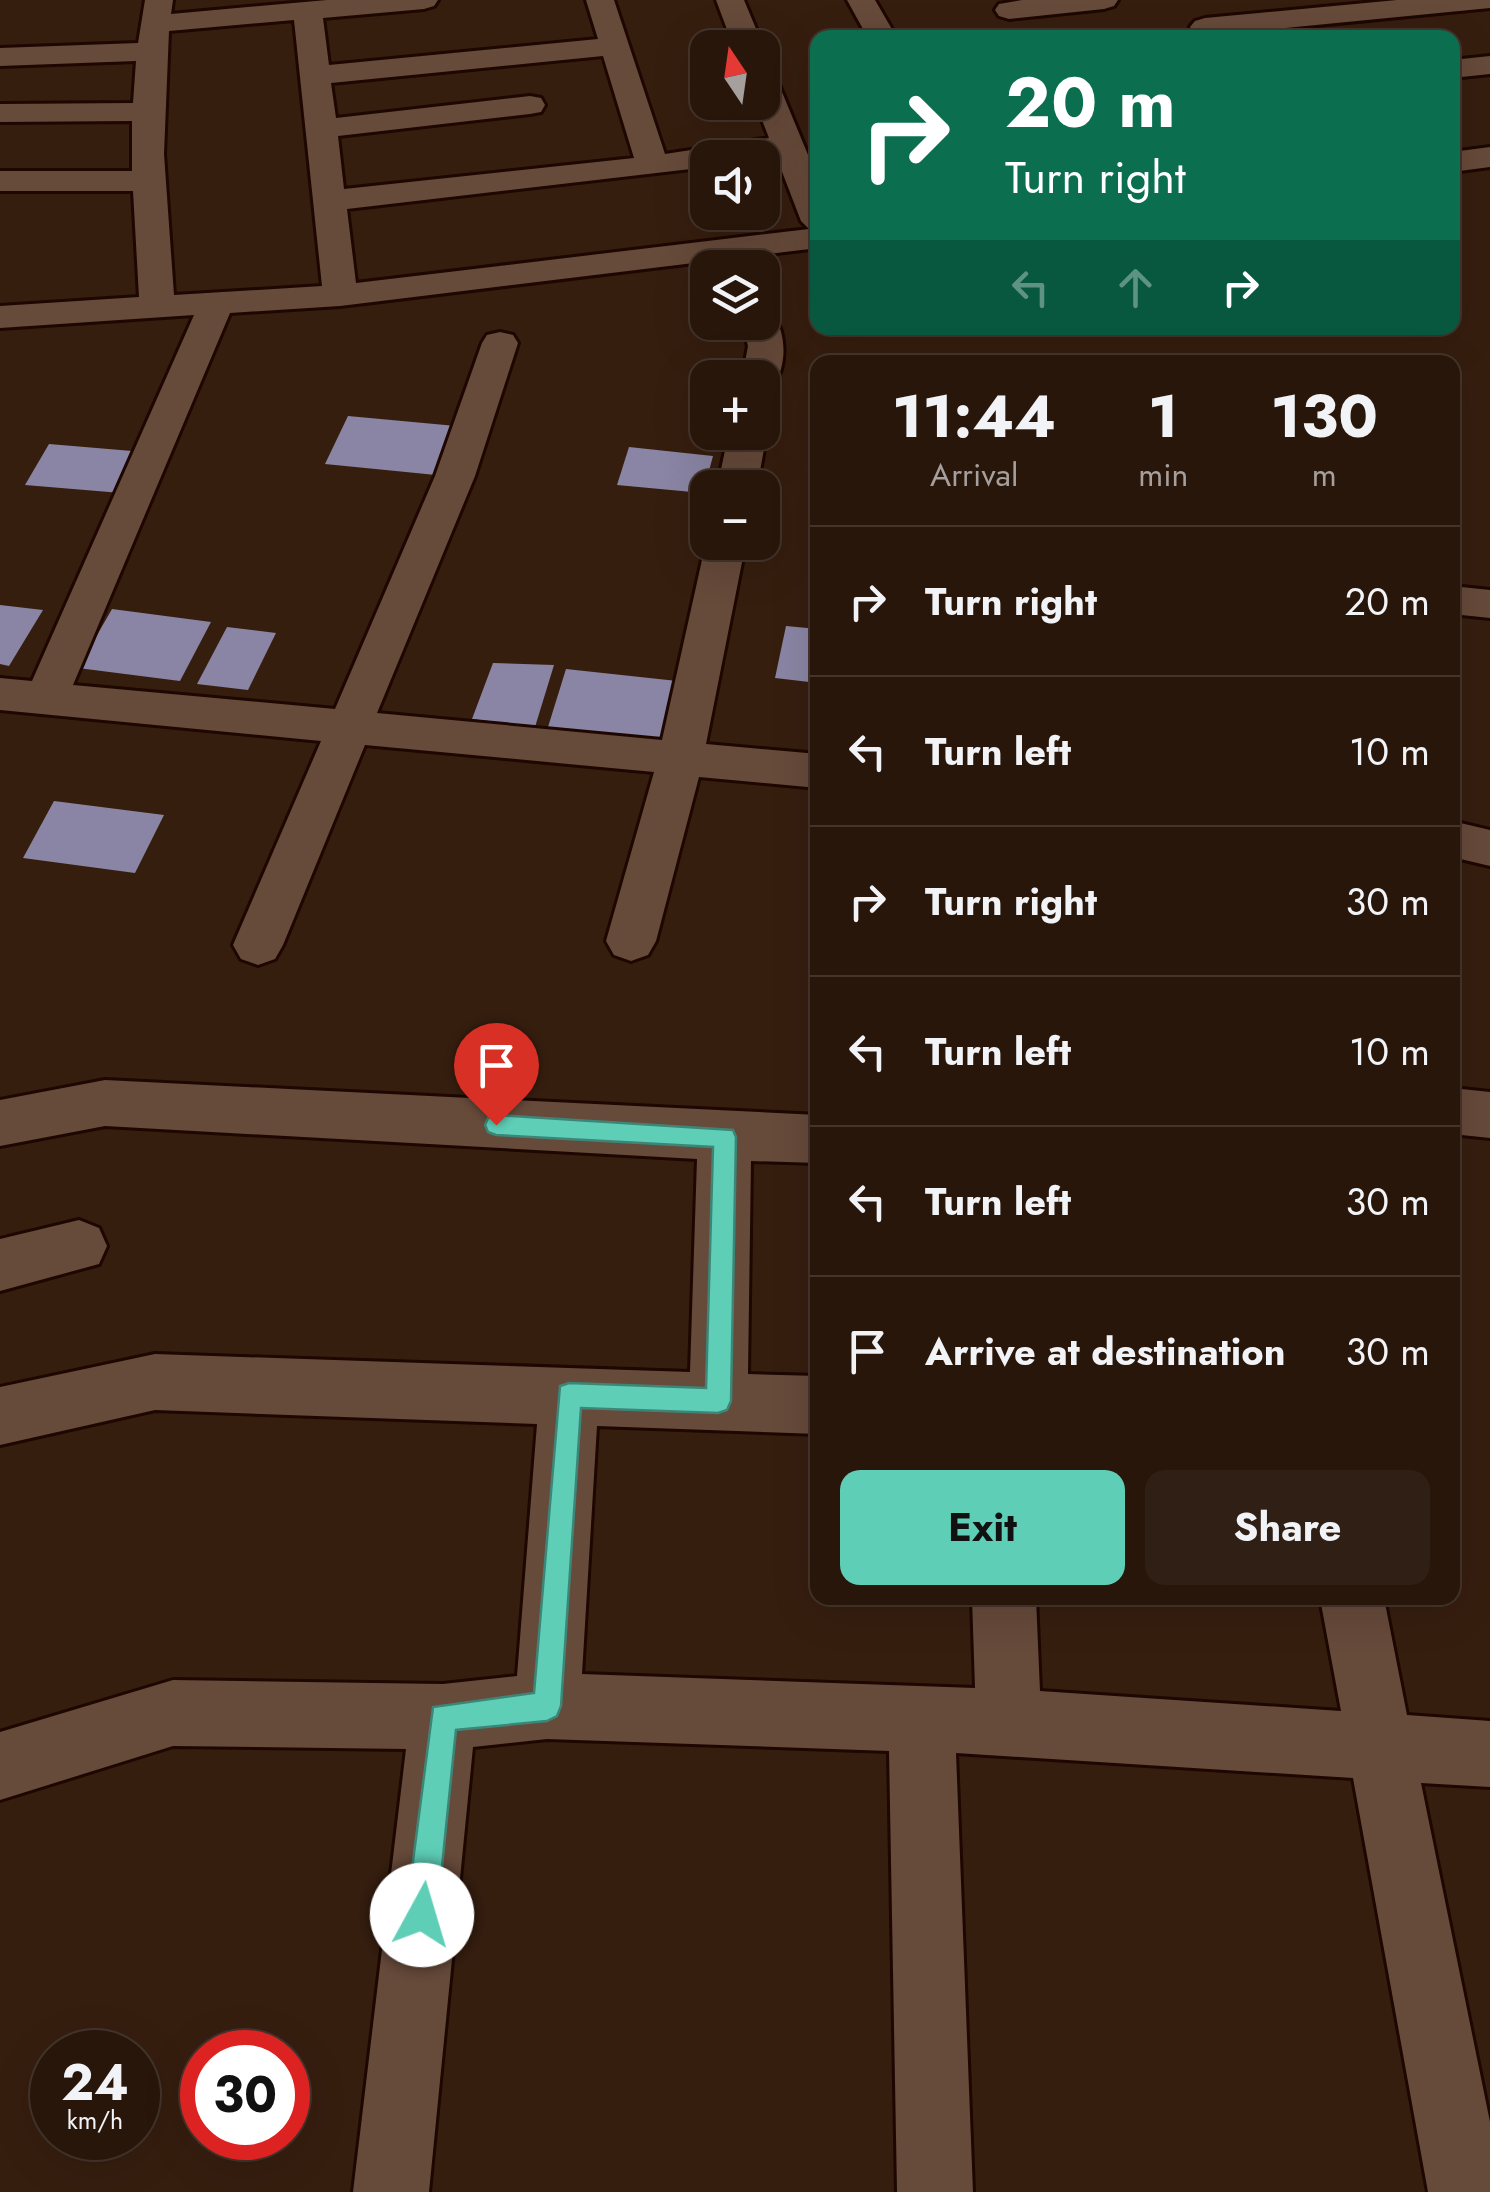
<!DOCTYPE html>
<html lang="en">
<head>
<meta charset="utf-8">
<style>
	:root { --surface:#28160b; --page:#301f14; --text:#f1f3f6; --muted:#a59f9d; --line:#44352c; --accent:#5eceb7 }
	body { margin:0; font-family:Jost,sans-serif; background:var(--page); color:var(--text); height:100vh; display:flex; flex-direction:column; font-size:38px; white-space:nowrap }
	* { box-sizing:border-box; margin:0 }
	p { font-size:32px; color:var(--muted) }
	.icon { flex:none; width:55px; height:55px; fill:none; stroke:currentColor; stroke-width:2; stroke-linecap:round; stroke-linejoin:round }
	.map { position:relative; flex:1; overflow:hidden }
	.side { position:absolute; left:810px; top:355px; width:650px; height:1250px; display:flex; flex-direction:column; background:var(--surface); border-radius:20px; box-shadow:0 10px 40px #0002,0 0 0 2px var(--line) }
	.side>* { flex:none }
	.guide { position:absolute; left:810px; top:30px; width:650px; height:305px; border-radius:20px; box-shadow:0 10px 40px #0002,0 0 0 2px var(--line); background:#0b6e4f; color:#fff; overflow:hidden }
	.needle { width:65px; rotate:347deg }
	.buttons { position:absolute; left:690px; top:30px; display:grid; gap:20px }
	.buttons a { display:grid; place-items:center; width:90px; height:90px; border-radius:20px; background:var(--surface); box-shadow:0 10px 40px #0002,0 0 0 2px var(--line); font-size:50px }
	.speed { position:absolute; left:30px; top:2030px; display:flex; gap:20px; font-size:50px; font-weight:700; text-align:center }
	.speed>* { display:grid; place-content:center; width:130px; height:130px; border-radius:50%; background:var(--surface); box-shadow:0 10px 40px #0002,0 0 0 2px var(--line); line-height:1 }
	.speed small { font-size:25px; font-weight:400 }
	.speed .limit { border:15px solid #d22; background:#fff; color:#111 }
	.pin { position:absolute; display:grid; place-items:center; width:85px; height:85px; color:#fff; margin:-102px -42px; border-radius:50% 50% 50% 0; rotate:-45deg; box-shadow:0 0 10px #0007 }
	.pin .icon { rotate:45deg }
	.me { position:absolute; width:110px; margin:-55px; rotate:6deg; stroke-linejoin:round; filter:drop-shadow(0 0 8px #0008) }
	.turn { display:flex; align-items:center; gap:35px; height:210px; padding:0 30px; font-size:45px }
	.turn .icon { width:130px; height:130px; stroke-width:2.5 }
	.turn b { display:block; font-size:70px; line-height:85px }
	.lanes { display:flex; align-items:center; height:95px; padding:0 30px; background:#0003; justify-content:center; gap:50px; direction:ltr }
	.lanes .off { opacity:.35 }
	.eta { display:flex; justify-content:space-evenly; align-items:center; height:170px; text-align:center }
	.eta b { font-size:60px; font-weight:700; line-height:70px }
	.primary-button { display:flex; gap:20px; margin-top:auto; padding:20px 30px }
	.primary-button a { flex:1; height:115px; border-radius:20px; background:var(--accent); color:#111; font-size:40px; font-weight:700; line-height:115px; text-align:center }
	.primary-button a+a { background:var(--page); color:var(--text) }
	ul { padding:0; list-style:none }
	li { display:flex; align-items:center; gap:30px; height:150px; padding:0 30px; border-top:2px solid var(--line) }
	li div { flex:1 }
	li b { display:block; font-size:38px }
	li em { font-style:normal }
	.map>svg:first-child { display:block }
	.building { fill:#8a85a4 }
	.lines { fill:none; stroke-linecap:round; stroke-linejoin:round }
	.minor-casing { stroke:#1d0700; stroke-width:6 }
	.minor { fill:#664a3a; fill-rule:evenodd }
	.route { fill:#5eceb7; stroke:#3d8677; stroke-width:2.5 }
</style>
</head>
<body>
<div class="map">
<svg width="1490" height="2192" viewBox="0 0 1490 2192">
	<rect width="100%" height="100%" fill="#361e0f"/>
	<g class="building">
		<path d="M 348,416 L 456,426 L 436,475 L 325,464 Z"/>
		<path d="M 49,444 L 144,452 L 121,493 L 25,485 Z"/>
		<path d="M 629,447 L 713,456 L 703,493 L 617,485 Z"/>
		<path d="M 0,605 L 43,610 L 9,666 L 0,664 Z"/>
		<path d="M 112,609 L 211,622 L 180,681 L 78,668 Z"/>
		<path d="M 786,626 L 818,629 L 818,683 L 775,678 Z"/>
		<path d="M 227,627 L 276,633 L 248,690 L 197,684 Z"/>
		<path d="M 493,663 L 554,665 L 535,727 L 472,719 Z"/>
		<path d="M 566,669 L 677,681 L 663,739 L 548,727 Z"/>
		<path d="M 54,801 L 164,815 L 135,873 L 23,858 Z"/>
	</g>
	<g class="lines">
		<defs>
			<g id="minor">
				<path d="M 145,0 L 173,0 L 171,14 L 327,0 L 438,0 L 434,6 L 424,9 L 323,18 L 329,65 L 598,39 L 586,0 L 614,0 L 665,154 L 769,138 L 755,102 L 762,102 L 762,71 L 773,74 L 777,80 L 818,179 L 818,248 L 340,306 L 230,313 L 73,685 L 335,709 L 435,476 L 482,343 L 487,335 L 500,332 L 513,335 L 518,343 L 475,476 L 377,713 L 662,740 L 706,542 L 746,542 L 706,744 L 818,754 L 818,788 L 699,777 L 656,941 L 648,955 L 631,961 L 614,955 L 606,941 L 654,772 L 365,745 L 283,945 L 275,959 L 258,965 L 241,959 L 233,945 L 321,741 L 0,710 L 0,678 L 32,681 L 194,315 L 0,328 L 0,306 L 139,297 L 133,191 L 0,191 L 0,171 L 132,171 L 132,121 L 0,122 L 0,104 L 133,103 L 136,61 L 0,66 L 0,48 L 138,43 ZM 294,20 L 322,286 L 174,295 L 164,154 L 169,31 ZM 603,56 L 634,158 L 344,189 L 338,136 L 530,114 L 541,112 L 545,105 L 541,98 L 530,96 L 336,118 L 331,83 ZM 776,156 L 801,221 L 809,229 L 356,283 L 347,209 L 708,167 L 708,158 Z"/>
				<path d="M 716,0 L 744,0 L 764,48 L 762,50 L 734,48 Z"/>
				<path d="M 847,0 L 875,0 L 897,38 L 868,38 Z"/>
				<path d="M 1022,0 L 1118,0 L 1114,6 L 1104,9 L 1009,19 L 999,16 L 995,10 L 999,4 Z"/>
				<path d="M 1397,0 L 1490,0 L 1490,8 L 1205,36 L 1195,33 L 1190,27 L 1195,21 L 1205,18 Z"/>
				<path d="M 1490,56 L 1490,74 L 1452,78 L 1452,60 Z"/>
				<path d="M 1490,147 L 1490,167 L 1452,172 L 1452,152 Z"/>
				<path d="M 762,312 L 773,314 C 787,335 787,366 773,386 L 762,389 L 762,378 L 742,378 L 748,346 L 742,322 L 762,322 Z"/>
				<path d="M 762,425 L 767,432 L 757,488 L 717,488 L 729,432 L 762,432 Z"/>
				<path d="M 1452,586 L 1490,590 L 1490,618 L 1452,614 Z"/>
				<path d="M 1452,821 L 1490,830 L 1490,866 L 1452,857 Z"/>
				<path d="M 105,1080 L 818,1115 L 818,1163 L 751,1161 L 748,1374 L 818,1376 L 818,1434 L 597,1426 L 582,1674 L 975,1688 L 972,1598 L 1036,1598 L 1040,1691 L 1341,1711 L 1320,1598 L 1384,1598 L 1407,1715 L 1490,1721 L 1490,1787 L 1421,1783 L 1490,2122 L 1490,2192 L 1428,2192 L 1353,1778 L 956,1753 L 973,2192 L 897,2192 L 889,1751 L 547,1739 L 473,1747 L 429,2192 L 353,2192 L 406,1749 L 173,1746 L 0,1800 L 0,1732 L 173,1680 L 443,1684 L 517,1676 L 537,1424 L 155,1410 L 0,1445 L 0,1387 L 155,1354 L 690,1372 L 697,1159 L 105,1126 L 0,1146 L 0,1100 Z"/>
				<path d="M 1452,1088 L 1490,1092 L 1490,1138 L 1452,1134 Z"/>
				<path d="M 79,1220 L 99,1228 L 107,1246 L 99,1264 L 0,1291 L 0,1239 Z"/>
			</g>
		</defs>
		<use href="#minor" class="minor-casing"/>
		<use href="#minor" class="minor"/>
	</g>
	<path class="route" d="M 496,1115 L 733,1130 L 736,1137 L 731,1401 L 727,1410 L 718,1413 L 581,1408 L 561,1706 L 557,1716 L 547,1721 L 456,1730 L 437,1915 L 432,1926 L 422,1930 L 411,1926 L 406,1915 L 433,1707 L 534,1693 L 560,1386 L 569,1383 L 706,1388 L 713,1147 L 496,1135 L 488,1132 L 485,1125 L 488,1118 Z"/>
</svg>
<div class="buttons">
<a><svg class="needle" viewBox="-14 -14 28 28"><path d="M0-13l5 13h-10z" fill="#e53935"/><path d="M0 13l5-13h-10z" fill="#a59f9d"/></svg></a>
<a><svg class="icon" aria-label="sound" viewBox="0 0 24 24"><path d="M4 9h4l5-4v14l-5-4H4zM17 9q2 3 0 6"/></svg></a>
<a><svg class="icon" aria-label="layers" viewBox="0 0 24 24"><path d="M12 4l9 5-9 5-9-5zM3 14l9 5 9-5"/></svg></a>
<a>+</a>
<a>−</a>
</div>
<div class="speed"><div>24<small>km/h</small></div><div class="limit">30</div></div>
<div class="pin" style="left:496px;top:1125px;background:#d93025"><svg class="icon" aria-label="arrive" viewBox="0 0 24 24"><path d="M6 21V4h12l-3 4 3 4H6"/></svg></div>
<svg class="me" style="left:422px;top:1915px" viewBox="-20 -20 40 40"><circle r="19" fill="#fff"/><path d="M0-13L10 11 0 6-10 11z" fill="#5eceb7"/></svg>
<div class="guide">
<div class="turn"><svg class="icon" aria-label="right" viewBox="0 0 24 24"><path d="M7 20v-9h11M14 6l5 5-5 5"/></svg><div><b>20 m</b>Turn right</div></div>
<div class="lanes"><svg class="icon off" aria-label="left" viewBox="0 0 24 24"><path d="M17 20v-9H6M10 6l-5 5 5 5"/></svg><svg class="icon off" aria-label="ahead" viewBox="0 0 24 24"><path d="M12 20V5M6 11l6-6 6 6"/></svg><svg class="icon" aria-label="right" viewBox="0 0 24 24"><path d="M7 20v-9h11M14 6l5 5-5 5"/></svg></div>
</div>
<section class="side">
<div class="eta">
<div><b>11:44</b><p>Arrival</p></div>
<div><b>1</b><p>min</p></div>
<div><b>130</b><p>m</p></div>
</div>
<ul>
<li><svg class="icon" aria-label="right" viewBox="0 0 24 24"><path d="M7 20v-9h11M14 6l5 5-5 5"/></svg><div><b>Turn right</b></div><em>20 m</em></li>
<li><svg class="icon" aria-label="left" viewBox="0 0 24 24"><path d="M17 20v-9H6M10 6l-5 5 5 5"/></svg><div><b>Turn left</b></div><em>10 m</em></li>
<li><svg class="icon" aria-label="right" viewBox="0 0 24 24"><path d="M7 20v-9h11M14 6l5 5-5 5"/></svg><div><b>Turn right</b></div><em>30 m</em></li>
<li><svg class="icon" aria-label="left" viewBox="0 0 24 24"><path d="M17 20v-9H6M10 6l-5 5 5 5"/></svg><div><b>Turn left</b></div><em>10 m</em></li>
<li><svg class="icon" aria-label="left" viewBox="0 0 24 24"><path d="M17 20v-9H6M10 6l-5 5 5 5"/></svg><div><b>Turn left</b></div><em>30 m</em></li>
<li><svg class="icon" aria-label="arrive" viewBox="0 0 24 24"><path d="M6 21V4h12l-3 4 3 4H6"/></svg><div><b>Arrive at destination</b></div><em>30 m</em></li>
</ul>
<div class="primary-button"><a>Exit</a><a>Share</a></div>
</section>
</div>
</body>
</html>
